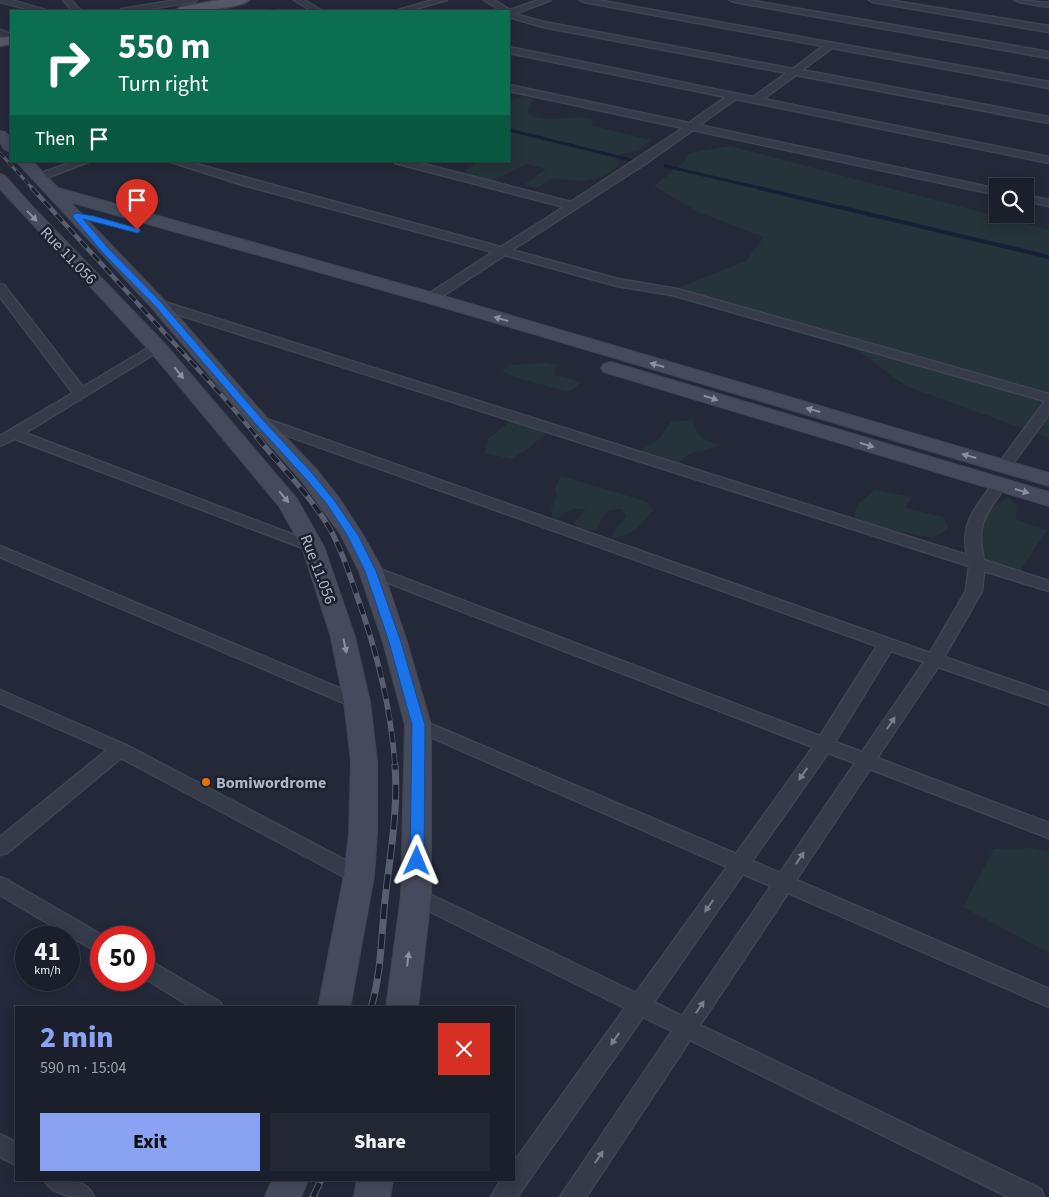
<!DOCTYPE html>
<html lang="en">
<head>
<meta charset="utf-8">
<style>
	:root { --surface:#1a1f2b; --page:#232733; --text:#f1f3f6; --muted:#9fa2a9; --line:#383d47; --accent:#8aa2f2 }
	body { margin:0; font-family:"Source Sans 3",sans-serif; background:var(--page); color:var(--text); height:100vh; display:flex; flex-direction:column; font-size:19px; white-space:nowrap }
	* { box-sizing:border-box; margin:0 }
	p { font-size:16px; color:var(--muted) }
	.icon { flex:none; width:28px; height:28px; fill:none; stroke:currentColor; stroke-width:2; stroke-linecap:round; stroke-linejoin:round }
	.map { position:relative; flex:1; overflow:hidden }
	.panel { position:absolute; left:15px; top:1006px; width:500px; height:175px; display:flex; flex-direction:column; background:var(--surface); border-radius:0px; box-shadow:0 2px 12px #0003,0 0 0 1px var(--line) }
	.panel>* { flex:none }
	.guide { position:absolute; left:10px; top:10px; width:500px; height:152px; border-radius:0px; box-shadow:0 2px 12px #0003,0 0 0 1px var(--line); background:#0b6e4f; color:#fff; overflow:hidden }
	.buttons { position:absolute; left:989px; top:178px; display:grid; gap:10px }
	.buttons a { display:grid; place-items:center; width:45px; height:45px; border-radius:0px; background:var(--surface); box-shadow:0 2px 12px #0003,0 0 0 1px var(--line); font-size:25px }
	.speed { position:absolute; left:15px; top:926px; display:flex; gap:10px; font-size:25px; font-weight:700; text-align:center }
	.speed>* { display:grid; place-content:center; width:65px; height:65px; border-radius:50%; background:var(--surface); box-shadow:0 2px 12px #0003,0 0 0 1px var(--line); line-height:1 }
	.speed small { font-size:12px; font-weight:400 }
	.speed .limit { border:8px solid #d22; background:#fff; color:#111 }
	.pin { position:absolute; display:grid; place-items:center; width:42px; height:42px; color:#fff; margin:-51px -21px; border-radius:50% 50% 50% 0; rotate:-45deg; box-shadow:0 0 5px #0007 }
	.pin .icon { rotate:45deg }
	.me { position:absolute; width:55px; margin:-28px; rotate:1deg; stroke-linejoin:round; filter:drop-shadow(0 0 4px #0008) }
	.turn { display:flex; align-items:center; gap:18px; height:105px; padding:0 25px; font-size:22px }
	.turn .icon { width:65px; height:65px; stroke-width:2.5 }
	.turn b { display:block; font-size:35px; line-height:42px }
	.then { display:flex; align-items:center; height:48px; padding:0 25px; background:#0003; gap:10px; font-size:19px }
	.round { display:grid; place-items:center; flex:none; width:52px; height:52px; border-radius:0px; background:var(--page) }
	.headline { display:flex; align-items:center; justify-content:space-between; height:85px; padding:0 25px }
	h1 { font-size:30px; font-weight:800; line-height:38px; color:var(--accent) }
	.button { display:flex; gap:10px; margin-top:auto; padding:10px 25px }
	.button a { flex:1; height:58px; border-radius:0px; background:var(--accent); color:#111; font-size:20px; font-weight:800; line-height:58px; text-align:center }
	.button a+a { background:var(--page); color:var(--text) }
	.map>svg:first-child { display:block }
	.green { fill:#25343a }
	.lines { fill:none; stroke-linecap:round; stroke-linejoin:round }
	.stream-far1 { stroke:#171f36; stroke-width:3 }
	.stream { stroke:#171f36; stroke-width:4 }
	.street-casing { stroke:#404552; stroke-width:3 }
	.secondary-casing { stroke:#404552; stroke-width:2 }
	.primary-casing { stroke:#404552; stroke-width:3 }
	.street { fill:#363b49; fill-rule:evenodd }
	.secondary { fill:#454a5c; fill-rule:evenodd }
	.primary { fill:#545a69; fill-rule:evenodd }
	.rail-far3-casing { stroke:#595f70; stroke-width:3 }
	.rail-far2-casing { stroke:#595f70; stroke-width:4.5 }
	.rail-far1-casing { stroke:#595f70; stroke-width:5.5 }
	.rail-casing { stroke:#595f70; stroke-width:7 }
	.rail-far3 { stroke:#1c212e; stroke-width:2; stroke-dasharray:6; stroke-linecap:butt }
	.rail-far2 { stroke:#1c212e; stroke-width:3; stroke-dasharray:9; stroke-linecap:butt }
	.rail-far1 { stroke:#1c212e; stroke-width:4; stroke-dasharray:11; stroke-linecap:butt }
	.rail { stroke:#1c212e; stroke-width:5; stroke-dasharray:15; stroke-linecap:butt }
	.oneway { fill:#8b90a0 }
	.oneway2 { fill:#7a7f8d }
	.route { fill:#1a73e8; stroke:#114b97 }
	.food-dot { fill:#e8710a; stroke:#1c212e; stroke-width:2 }
	.labels { text-anchor:middle; stroke-width:5; stroke-linejoin:round; paint-order:stroke }
	.street-label { font-size:16px; fill:#b1b6c5; stroke:#1c212e }
	.poi-label { font-size:16px; font-weight:bold; fill:#b1b6c5; stroke:#1c212e; text-anchor:start }
</style>
</head>
<body>
<div class="map">
<svg width="1049" height="1197" viewBox="0 0 1049 1197">
	<rect width="100%" height="100%" fill="#232939"/>
	<g class="green">
		<path d="M 522,96 L 535,99 L 530,104 L 528,113 C 543,125 572,114 591,119 L 593,126 L 651,140 L 637,151 L 614,156 L 619,164 C 601,184 576,182 552,178 L 537,188 L 524,185 L 546,169 L 526,164 L 490,182 L 463,174 L 475,163 L 474,161 L 509,161 L 509,103 Z"/>
		<path d="M 730,146 L 1049,230 L 1049,438 L 906,386 L 839,336 L 671,291 L 746,261 L 764,237 L 698,212 L 654,186 L 684,162 L 689,153 Z"/>
		<path d="M 546,363 L 557,365 L 554,375 L 582,382 L 569,392 L 514,377 L 502,371 L 509,365 Z"/>
		<path d="M 513,419 L 546,434 L 526,450 L 512,459 L 485,453 L 488,439 Z"/>
		<path d="M 692,420 C 697,436 703,441 719,445 C 698,457 696,442 676,467 L 638,452 L 658,440 L 671,422 Z"/>
		<path d="M 561,476 L 645,501 L 654,509 C 639,527 635,535 611,539 L 616,528 L 627,517 L 622,509 C 604,509 604,516 596,530 L 584,530 L 573,524 L 586,509 L 572,509 L 553,520 L 551,509 L 557,497 L 555,489 Z"/>
		<path d="M 875,490 L 912,497 L 905,508 L 944,517 L 948,529 L 933,538 L 853,522 L 857,505 Z"/>
		<path d="M 1008,498 L 1017,505 L 1016,520 L 1047,530 L 1020,571 C 996,571 981,570 973,545 L 990,509 Z"/>
		<path d="M 1031,848 L 1049,852 L 1049,953 L 963,907 L 994,849 Z"/>
	</g>
	<g class="lines">
		<g class="stream-far1">
			<path d="M 272,9 L 275,11"/>
			<path d="M 509,130 L 639,162"/>
			<path d="M 665,166 L 764,189"/>
		</g>
		<path class="stream" d="M 759,188 L 1049,257"/>
		<defs>
			<g id="street">
				<path d="M 0,0 L 11,0 L 48,11 L 35,11 L 0,2 Z"/>
				<path d="M 63,0 L 71,0 L 81,11 L 73,11 Z"/>
				<path d="M 177,0 L 197,0 L 193,2 L 136,11 L 118,11 L 122,9 Z"/>
				<path d="M 294,0 L 304,0 L 322,11 L 312,11 Z"/>
				<path d="M 433,0 L 447,0 L 408,11 L 395,11 Z"/>
				<path d="M 484,0 L 494,0 L 510,10 L 539,0 L 551,0 L 514,14 L 544,22 L 793,69 L 823,46 L 584,2 L 580,0 L 597,0 L 1049,82 L 1049,88 L 832,48 L 802,70 L 1049,117 L 1049,123 L 796,75 L 763,99 L 1049,157 L 1049,163 L 736,99 L 699,125 L 998,189 L 998,195 L 693,130 L 645,164 L 512,250 L 618,279 L 677,289 L 1049,394 L 1049,414 L 1009,469 L 999,469 L 997,466 L 1045,401 L 672,295 L 617,286 L 505,255 L 435,301 L 427,301 L 425,298 L 427,295 L 493,252 L 243,185 L 168,161 L 185,161 L 501,247 L 564,207 L 395,163 L 394,161 L 412,161 L 571,202 L 683,128 L 509,91 L 509,85 L 689,123 L 726,97 L 509,53 L 509,47 L 753,97 L 787,73 L 543,27 L 509,17 L 509,11 L 502,11 Z"/>
				<path d="M 730,0 L 748,0 L 1049,52 L 1049,58 L 734,2 Z"/>
				<path d="M 869,0 L 888,0 L 1049,26 L 1049,32 L 873,2 Z"/>
				<path d="M 1015,0 L 1049,3 L 1049,7 L 1019,2 Z"/>
				<path d="M 0,30 L 11,34 L 11,40 L 0,36 Z"/>
				<path d="M 75,161 L 91,161 L 41,180 L 37,181 L 32,178 L 33,176 Z"/>
				<path d="M 1025,195 L 1049,200 L 1049,206 L 1025,201 Z"/>
				<path d="M 0,284 L 4,285 L 83,387 L 153,345 L 158,344 L 164,348 L 25,433 L 318,544 L 321,547 L 318,550 L 308,550 L 15,439 L 0,446 L 0,436 L 73,393 L 0,297 Z"/>
				<path d="M 158,300 L 967,555 C 960,523 976,507 994,482 L 1004,482 L 1006,485 C 986,516 975,522 984,560 L 1049,581 L 1049,591 L 984,571 L 982,591 L 944,657 L 1049,693 L 1049,705 L 938,667 L 877,758 L 1049,823 L 1049,838 L 870,769 L 796,880 L 1049,989 L 1049,1007 L 788,893 L 700,1025 L 1041,1189 L 1044,1197 L 1008,1197 L 690,1040 L 586,1197 L 560,1197 L 672,1031 L 643,1017 L 517,1197 L 491,1197 L 501,1180 L 514,1180 L 514,1162 L 625,1008 L 409,901 L 406,896 L 409,891 L 416,888 L 423,891 L 636,993 L 727,867 L 412,729 L 409,725 L 412,721 L 418,719 L 424,721 L 736,854 L 813,747 L 365,574 L 363,571 L 365,568 L 377,568 L 820,736 L 877,646 L 254,424 L 252,421 L 254,418 L 264,418 L 930,653 L 966,591 L 969,566 L 154,307 L 152,304 ZM 891,651 L 924,662 L 862,752 L 835,742 ZM 828,753 L 855,763 L 780,873 L 752,861 ZM 743,874 L 771,886 L 682,1016 L 654,1002 Z"/>
				<path d="M 0,546 L 363,698 L 366,702 L 363,706 L 357,708 L 351,706 L 0,557 Z"/>
				<path d="M 0,690 L 126,745 L 366,871 L 369,876 L 366,881 L 359,883 L 352,881 L 121,758 L 7,853 L 0,855 L 0,837 L 107,750 L 0,703 Z"/>
				<path d="M 0,877 L 7,880 L 107,938 L 101,938 L 101,952 L 94,950 L 0,895 Z"/>
				<path d="M 144,960 L 152,962 L 220,1002 L 223,1008 L 193,1008 L 144,978 Z"/>
				<path d="M 0,1134 L 16,1142 L 16,1165 L 0,1157 Z"/>
				<path d="M 44,1180 C 63,1180 85,1176 94,1197 C 75,1197 54,1197 44,1180 Z"/>
			</g>
			<g id="secondary">
				<path d="M 0,131 L 5,132 L 11,139 L 11,152 C 0,150 0,141 0,131 Z"/>
				<path d="M 16,161 L 32,161 L 58,188 L 437,294 L 1049,473 L 1049,486 L 425,302 L 70,202 L 164,300 L 266,417 L 317,470 L 339,498 L 363,535 L 383,571 L 407,642 L 431,725 L 431,896 L 418,1008 L 386,1008 L 401,896 L 405,725 L 383,642 L 359,571 L 341,535 L 301,480 L 252,425 L 152,308 Z"/>
				<path d="M 0,174 L 5,176 L 31,205 L 165,344 L 297,499 L 324,547 L 355,637 L 370,702 L 377,761 L 377,834 L 374,876 L 350,1008 L 318,1008 L 344,876 L 349,834 L 351,761 L 344,702 L 331,637 L 302,547 L 279,506 L 151,352 L 0,189 Z"/>
				<path d="M 611,362 L 1049,492 L 1049,506 L 604,372 L 601,368 L 604,364 Z"/>
				<path d="M 272,1180 L 308,1180 L 301,1197 L 265,1197 Z"/>
				<path d="M 357,1180 L 393,1180 L 390,1197 L 354,1197 Z"/>
			</g>
			<g id="primary">
				<path d="M 220,0 L 249,0 C 240,9 188,12 174,11 L 181,7 Z"/>
				<path d="M 11,36 L 11,44 L 0,46 L 0,38 Z"/>
			</g>
		</defs>
		<use href="#street" class="street-casing"/>
		<use href="#secondary" class="secondary-casing"/>
		<use href="#primary" class="primary-casing"/>
		<use href="#street" class="street"/>
		<use href="#secondary" class="secondary"/>
		<use href="#primary" class="primary"/>
		<defs>
			<path id="rail-far3" d="M 0,153 L 33,189"/>
			<path id="rail-far2" d="M 32,188 L 227,401 L 258,438"/>
			<path id="rail-far1" d="M 257,437 C 281,467 311,496 330,529 C 342,550 349,573 357,596 C 377,652 391,706 395,766"/>
			<g id="rail">
				<path d="M 371,1008 C 383,967 381,925 387,883 C 392,844 398,804 395,765"/>
				<path d="M 313,1197 L 321,1180"/>
			</g>
		</defs>
		<use href="#rail-far3" class="rail-far3-casing"/>
		<use href="#rail-far2" class="rail-far2-casing"/>
		<use href="#rail-far1" class="rail-far1-casing"/>
		<use href="#rail" class="rail-casing"/>
		<use href="#rail-far3" class="rail-far3"/>
		<use href="#rail-far2" class="rail-far2"/>
		<use href="#rail-far1" class="rail-far1"/>
		<use href="#rail" class="rail"/>
	</g>
	<defs><path id="oneway-solid" d="M-6-.8H1V-3.2L6.5 0L1 3.2V.8H-6Z" transform="scale(1.25)"/></defs>
	<g class="oneway">
		<use href="#oneway-solid" transform="translate(32 216) rotate(46)"/>
		<use href="#oneway-solid" transform="translate(501 319) rotate(-164)"/>
		<use href="#oneway-solid" transform="translate(657 365) rotate(-164)"/>
		<use href="#oneway-solid" transform="translate(179 373) rotate(51)"/>
		<use href="#oneway-solid" transform="translate(711 398) rotate(17)"/>
		<use href="#oneway-solid" transform="translate(813 410) rotate(-164)"/>
		<use href="#oneway-solid" transform="translate(867 445) rotate(17)"/>
		<use href="#oneway-solid" transform="translate(969 456) rotate(-164)"/>
		<use href="#oneway-solid" transform="translate(1022 491) rotate(16)"/>
		<use href="#oneway-solid" transform="translate(284 497) rotate(50)"/>
		<use href="#oneway-solid" transform="translate(345 646) rotate(78)"/>
		<use href="#oneway-solid" transform="translate(408 959) rotate(-83)"/>
	</g>
	<g class="oneway2">
		<use href="#oneway-solid" transform="translate(891 723) rotate(-56)"/>
		<use href="#oneway-solid" transform="translate(803 774) rotate(125)"/>
		<use href="#oneway-solid" transform="translate(800 858) rotate(-56)"/>
		<use href="#oneway-solid" transform="translate(709 906) rotate(125)"/>
		<use href="#oneway-solid" transform="translate(700 1007) rotate(-56)"/>
		<use href="#oneway-solid" transform="translate(615 1039) rotate(125)"/>
		<use href="#oneway-solid" transform="translate(599 1157) rotate(-56)"/>
	</g>
	<path class="route" d="M 76,213 L 94,216 L 140,229 L 140,232 L 137,233 L 83,219 L 108,248 L 161,302 L 262,419 L 312,473 L 334,500 L 358,535 L 376,571 L 401,642 L 425,725 L 424,861 L 422,864 L 412,864 L 410,861 L 412,725 L 389,642 L 365,571 L 347,535 L 327,504 L 305,478 L 255,423 L 155,306 L 102,252 L 72,216 Z"/>
	<circle class="food-dot" cx="206" cy="782" r="5"/>
	<g class="labels">
		<g class="street-label">
			<text transform="translate(69 255) rotate(46)" y="6">Rue 11.056</text>
			<text transform="translate(319 569) rotate(69)" y="6">Rue 11.056</text>
		</g>
		<g class="poi-label">
			<text x="216" y="788">Bomiwordrome</text>
		</g>
	</g>
</svg>
<div class="buttons">
<a><svg class="icon" aria-label="search" viewBox="0 0 24 24"><circle cx="10" cy="10" r="6"/><path d="M15 15l6 6"/></svg></a>
</div>
<div class="speed"><div>41<small>km/h</small></div><div class="limit">50</div></div>
<div class="pin" style="left:137px;top:230px;background:#d93025"><svg class="icon" aria-label="arrive" viewBox="0 0 24 24"><path d="M6 21V4h12l-3 4 3 4H6"/></svg></div>
<svg class="me" style="left:417px;top:861px" viewBox="-20 -20 40 40"><path d="M0-17L14 15 0 8-14 15z" fill="#1a73e8" stroke="#fff" stroke-width="4"/></svg>
<div class="guide">
<div class="turn"><svg class="icon" aria-label="right" viewBox="0 0 24 24"><path d="M7 20v-9h11M14 6l5 5-5 5"/></svg><div><b>550 m</b>Turn right</div></div>
<div class="then">Then<svg class="icon" aria-label="arrive" viewBox="0 0 24 24"><path d="M6 21V4h12l-3 4 3 4H6"/></svg></div>
</div>
<section class="panel">
<div class="headline"><div><h1>2 min</h1><p>590 m · 15:04</p></div><a class="round" style="background:#d93025;color:#fff"><svg class="icon" aria-label="close" viewBox="0 0 24 24"><path d="M6 6l12 12M18 6L6 18"/></svg></a></div>
<div class="button"><a>Exit</a><a>Share</a></div>
</section>
</div>
</body>
</html>
